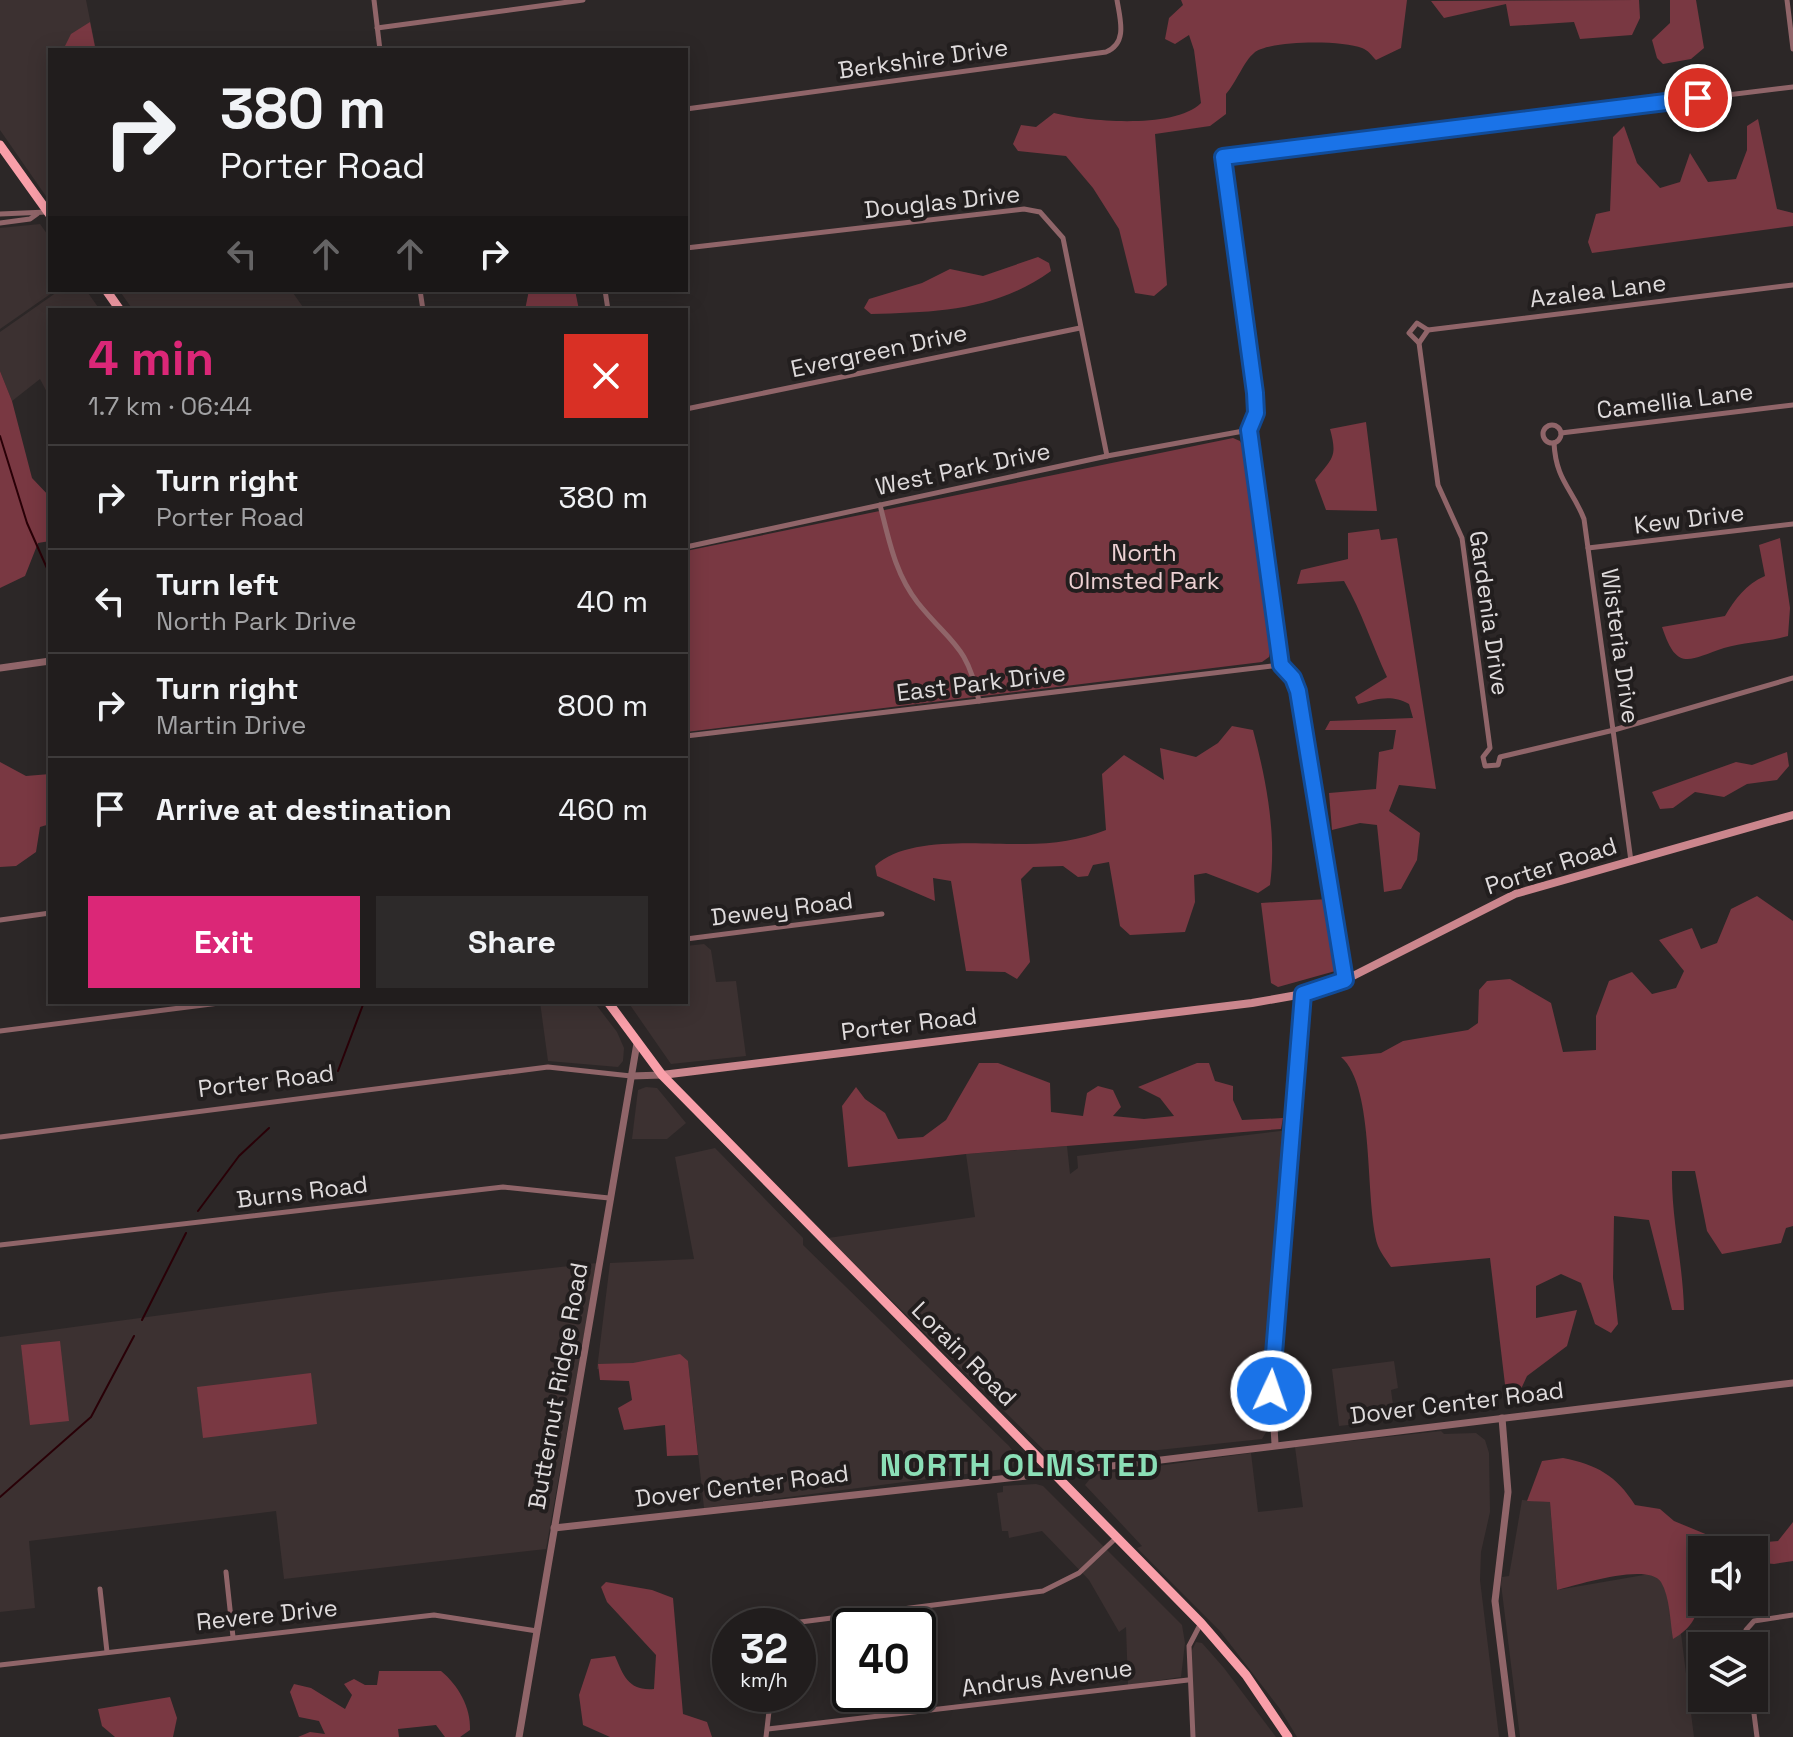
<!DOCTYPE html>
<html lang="en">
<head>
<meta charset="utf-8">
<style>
	:root { --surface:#211d1d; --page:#2d2a2a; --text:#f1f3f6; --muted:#a2a2a4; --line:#3e3b3b; --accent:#db2777 }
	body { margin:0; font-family:"Space Grotesk",sans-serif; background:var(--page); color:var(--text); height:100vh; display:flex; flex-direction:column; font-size:30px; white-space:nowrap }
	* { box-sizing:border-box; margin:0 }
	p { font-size:26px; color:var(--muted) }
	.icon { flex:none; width:44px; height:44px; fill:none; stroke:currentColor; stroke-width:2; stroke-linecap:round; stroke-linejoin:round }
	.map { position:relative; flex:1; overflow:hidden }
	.drawer { position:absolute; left:48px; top:308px; width:640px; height:696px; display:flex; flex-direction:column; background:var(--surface); border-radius:0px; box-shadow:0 4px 20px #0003,0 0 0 2px var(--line) }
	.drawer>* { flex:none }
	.hud { position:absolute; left:48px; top:48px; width:640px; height:244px; border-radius:0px; box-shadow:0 4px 20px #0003,0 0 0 2px var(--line); background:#211d1d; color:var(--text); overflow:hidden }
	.controls { position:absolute; left:1688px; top:1536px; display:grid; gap:16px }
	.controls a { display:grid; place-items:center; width:80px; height:80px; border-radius:0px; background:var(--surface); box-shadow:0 4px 20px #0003,0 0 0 2px var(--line); font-size:40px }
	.speed { position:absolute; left:712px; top:1608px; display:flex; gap:16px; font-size:40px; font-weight:700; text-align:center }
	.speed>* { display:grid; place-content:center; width:104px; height:104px; border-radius:50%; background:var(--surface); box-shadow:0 4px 20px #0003,0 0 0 2px var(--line); line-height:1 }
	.speed small { font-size:20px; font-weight:400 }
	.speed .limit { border:4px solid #111; border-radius:12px; background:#fff; color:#111 }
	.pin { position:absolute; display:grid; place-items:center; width:68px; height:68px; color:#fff; margin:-34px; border:4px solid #fff; border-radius:50%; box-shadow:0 2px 8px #0007 }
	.me { position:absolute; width:88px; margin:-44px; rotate:3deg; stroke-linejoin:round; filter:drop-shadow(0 0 6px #0008) }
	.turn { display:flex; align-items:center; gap:28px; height:168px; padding:0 40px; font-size:36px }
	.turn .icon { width:104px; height:104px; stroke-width:2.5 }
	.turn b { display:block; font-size:56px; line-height:68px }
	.lanes { display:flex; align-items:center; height:76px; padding:0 40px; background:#0003; justify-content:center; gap:40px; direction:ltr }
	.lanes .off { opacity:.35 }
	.round { display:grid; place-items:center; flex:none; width:84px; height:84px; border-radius:0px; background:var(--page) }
	.head { display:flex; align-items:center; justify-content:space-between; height:136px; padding:0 40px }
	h1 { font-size:48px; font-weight:800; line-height:60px; color:var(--accent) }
	.cta { display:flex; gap:16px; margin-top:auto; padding:16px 40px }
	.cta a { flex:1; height:92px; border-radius:0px; background:var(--accent); color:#fff; font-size:32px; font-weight:800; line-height:92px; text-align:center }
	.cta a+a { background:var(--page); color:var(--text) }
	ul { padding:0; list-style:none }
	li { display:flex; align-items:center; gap:24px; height:104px; padding:0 40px; border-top:2px solid var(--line) }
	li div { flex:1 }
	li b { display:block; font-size:30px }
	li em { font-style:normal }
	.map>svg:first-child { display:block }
	.built { fill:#3c3131 }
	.green { fill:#793842 }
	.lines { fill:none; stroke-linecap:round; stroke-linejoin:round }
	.stream { stroke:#290007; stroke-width:2 }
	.minor { stroke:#906569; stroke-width:5 }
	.tertiary { stroke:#906569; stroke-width:7 }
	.secondary { stroke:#cb868d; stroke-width:8 }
	.primary { stroke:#f99fa9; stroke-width:9 }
	.route-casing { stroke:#114b97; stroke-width:20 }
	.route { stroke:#1a73e8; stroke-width:14 }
	.labels { text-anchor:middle; stroke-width:8; stroke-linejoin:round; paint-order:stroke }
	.street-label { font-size:24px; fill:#dedadb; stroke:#221e1e }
	.park-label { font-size:24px; fill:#edd1d3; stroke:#221e1e }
	.district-label { font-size:32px; font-weight:bold; letter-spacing:2px; fill:#8bdfb7; stroke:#221e1e }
</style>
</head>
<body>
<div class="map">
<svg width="1793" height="1737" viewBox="0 0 1793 1737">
	<rect width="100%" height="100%" fill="#2c2727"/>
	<g class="built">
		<path d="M 0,0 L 86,0 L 96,50 L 50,50 L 50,202 L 0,130 Z"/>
		<path d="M 40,224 L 50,238 L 50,290 L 56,290 L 0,329 L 0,228 Z"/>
		<path d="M 60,290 L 86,290 L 100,310 L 50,310 L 50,398 L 40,379 L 12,401 L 0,371 L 0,332 Z"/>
		<path d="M 119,290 L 291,290 L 305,310 L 133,310 Z"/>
		<path d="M 704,944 L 711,950 L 716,982 L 736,981 L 746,1056 L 671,1064 L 628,1002 L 686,1002 L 686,946 Z"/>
		<path d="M 540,1002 L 594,1002 L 617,1032 L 624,1048 L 623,1061 L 618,1067 L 548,1061 Z"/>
		<path d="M 646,1087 L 657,1088 L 686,1123 L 667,1139 L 632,1139 L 638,1090 Z"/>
		<path d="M 1288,1130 L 1265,1376 L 1268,1429 L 1262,1439 L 1055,1461 L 828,1238 L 975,1217 L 966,1154 L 1067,1146 L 1070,1174 L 1078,1168 L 1077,1156 Z"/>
		<path d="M 715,1148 L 803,1238 L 803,1245 L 1009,1446 L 1016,1455 L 1012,1468 L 704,1508 L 688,1361 L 597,1369 L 610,1263 L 694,1259 L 675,1157 Z"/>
		<path d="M 597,1263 L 546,1549 L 284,1579 L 276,1511 L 29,1541 L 35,1608 L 0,1612 L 0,1337 L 332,1292 Z"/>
		<path d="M 1394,1361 L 1398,1388 L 1391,1390 L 1395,1420 L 1339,1426 L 1332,1369 Z"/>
		<path d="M 1441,1431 L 1444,1434 L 1476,1433 L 1485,1440 L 1489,1453 L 1490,1512 L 1481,1552 L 1480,1580 L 1499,1737 L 1297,1737 L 1280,1709 L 1220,1631 L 1137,1548 L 1142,1546 L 1085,1485 L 1093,1475 L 1251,1453 L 1258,1512 L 1303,1507 L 1295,1447 Z"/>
		<path d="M 1036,1484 L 1043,1486 L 1182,1625 L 1185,1643 L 1181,1677 L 1128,1685 L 1126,1627 L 1119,1632 L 1089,1580 L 1042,1531 L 1009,1538 L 1008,1531 L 1002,1531 L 997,1493 L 1003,1492 L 1003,1486 Z"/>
		<path d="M 1522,1500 L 1550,1502 L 1557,1590 L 1673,1570 L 1694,1737 L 1520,1737 L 1501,1584 L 1502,1577 L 1509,1576 Z"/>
		<path d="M 1196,1642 L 1202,1643 L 1224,1668 L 1276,1737 L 1195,1737 L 1191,1652 Z"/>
	</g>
	<g class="green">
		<path d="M 1181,0 L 1407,0 L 1401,48 L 1376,60 C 1372,56 1368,50 1362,48 C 1342,40 1269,40 1254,53 C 1244,61 1236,83 1226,94 L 1226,114 L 1210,126 L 1155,134 L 1167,285 L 1154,296 L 1135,293 L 1119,229 L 1093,188 L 1066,156 L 1018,151 L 1013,144 L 1021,125 L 1036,127 L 1054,113 C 1089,122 1175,129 1201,103 L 1194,50 L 1189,35 L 1175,44 L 1165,39 L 1169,18 L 1183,5 Z"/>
		<path d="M 1639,0 L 1640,18 L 1632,35 L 1580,39 L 1574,22 L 1510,26 L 1506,4 L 1444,18 L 1431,1 Z"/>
		<path d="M 1670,0 L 1696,0 L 1704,48 L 1691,59 L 1663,64 L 1657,58 L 1652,40 L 1670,23 Z"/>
		<path d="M 90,22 L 95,47 L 110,50 L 63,50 L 71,34 Z"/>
		<path d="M 1758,119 L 1777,209 L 1793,213 L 1793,226 L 1592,253 L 1588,242 L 1596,214 L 1610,211 L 1613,137 L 1624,126 L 1637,163 L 1660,188 L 1680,182 L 1690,153 L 1708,182 L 1736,179 L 1747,150 L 1747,126 Z"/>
		<path d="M 1038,257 L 1049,263 L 1051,271 C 995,311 937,312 871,314 L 864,308 L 869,299 L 922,283 L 950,269 L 983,276 Z"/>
		<path d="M 529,290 L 575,290 L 579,310 L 525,310 Z"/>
		<path d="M 0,371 L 12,401 L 32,478 L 50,497 L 50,541 L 38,543 L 25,576 L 0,588 Z"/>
		<path d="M 1366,422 L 1377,511 L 1326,510 L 1315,480 C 1332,458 1338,458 1330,429 Z"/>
		<path d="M 1233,438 L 1240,441 L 1245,450 L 1272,643 L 1269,657 L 1262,662 L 686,732 L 686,551 Z"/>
		<path d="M 1379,529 L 1381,540 L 1397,538 L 1436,789 L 1399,785 L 1389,811 L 1420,833 L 1417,860 L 1401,889 L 1384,892 L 1377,825 L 1360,823 L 1332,830 L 1329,793 L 1376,789 L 1379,752 L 1393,749 L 1396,730 L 1325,730 L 1330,721 L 1413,718 L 1409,704 C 1391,694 1377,699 1358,704 L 1355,697 L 1387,677 C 1372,645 1362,612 1344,581 L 1297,584 L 1301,570 L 1348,559 L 1348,533 Z"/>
		<path d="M 1780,538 L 1790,608 L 1788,636 C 1767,642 1745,642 1724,648 C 1688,660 1677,672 1662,627 L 1725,616 C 1735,599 1746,584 1765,576 L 1759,545 Z"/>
		<path d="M 1232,726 L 1253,730 C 1266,779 1277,835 1270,885 L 1258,893 L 1206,873 L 1194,875 L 1195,902 L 1185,932 L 1130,935 L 1120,926 L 1109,862 L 1093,865 L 1088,876 L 1078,877 L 1063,866 L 1033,867 L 1021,879 L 1030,962 L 1017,979 L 1005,972 L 966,971 L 951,881 L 933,878 L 935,901 L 877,876 L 875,866 C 907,835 985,845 1026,844 C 1054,844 1080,840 1106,830 L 1102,774 L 1124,755 L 1164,780 L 1160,748 L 1196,757 L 1218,743 Z"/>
		<path d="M 1787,752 L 1789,766 L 1777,780 L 1747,784 L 1724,797 L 1695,792 L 1673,808 L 1660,809 L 1652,792 L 1736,762 L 1752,765 Z"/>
		<path d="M 0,762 L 26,776 L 50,774 L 50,824 L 40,827 L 36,852 L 16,866 L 0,867 Z"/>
		<path d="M 1757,896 L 1793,921 L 1793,1226 L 1786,1228 L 1781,1243 L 1722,1254 L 1707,1231 L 1695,1171 L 1672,1171 C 1671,1218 1683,1263 1684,1310 L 1672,1310 L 1649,1220 L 1614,1216 L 1613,1278 L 1618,1324 L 1611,1333 L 1595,1324 L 1581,1283 L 1561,1274 L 1536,1286 L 1536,1318 L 1577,1310 L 1567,1346 L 1527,1376 L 1521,1389 L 1506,1393 L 1490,1258 L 1391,1267 C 1387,1261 1381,1253 1378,1246 C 1364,1202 1376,1087 1341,1057 L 1381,1053 L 1403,1041 L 1468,1030 L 1478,1023 L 1479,990 L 1487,981 L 1510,979 L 1551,1003 L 1563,1052 L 1596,1050 L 1596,1016 L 1609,981 L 1632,972 L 1652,994 L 1676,988 L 1684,971 L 1659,940 L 1692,928 L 1701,949 L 1717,943 L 1731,909 Z"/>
		<path d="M 1328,899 L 1339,970 L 1278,987 L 1271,983 L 1261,903 Z"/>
		<path d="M 979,1063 L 998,1063 L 1050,1083 L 1051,1112 L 1083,1116 L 1087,1093 L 1098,1086 L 1113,1090 L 1121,1107 L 1113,1116 L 1144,1119 L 1174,1116 L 1160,1098 L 1138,1087 L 1197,1063 L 1209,1063 L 1215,1081 L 1233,1086 L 1233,1100 L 1242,1120 L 1283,1118 L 1281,1129 L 966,1154 L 848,1167 L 842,1106 L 856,1087 L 865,1099 L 885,1113 L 898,1139 L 923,1137 L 946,1120 Z"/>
		<path d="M 60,1341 L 69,1421 L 30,1425 L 21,1345 Z"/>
		<path d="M 680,1354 L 688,1361 L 698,1455 L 667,1456 L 665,1425 L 624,1430 L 618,1408 L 632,1400 L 629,1381 L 600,1380 L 598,1364 L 633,1363 Z"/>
		<path d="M 311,1373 L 317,1424 L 203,1438 L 197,1387 Z"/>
		<path d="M 1563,1458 C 1597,1465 1616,1475 1635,1505 L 1660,1509 L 1674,1521 L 1732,1545 L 1778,1541 L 1793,1522 L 1793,1561 L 1774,1564 L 1754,1562 L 1754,1550 L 1702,1550 L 1702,1565 L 1691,1567 C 1706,1594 1702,1623 1673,1639 C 1670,1621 1670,1597 1661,1582 C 1648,1562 1577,1585 1557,1590 L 1550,1502 L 1527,1501 L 1542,1461 Z"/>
		<path d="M 606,1582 L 652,1590 L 673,1598 L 683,1714 L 707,1722 L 712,1737 L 610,1737 L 583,1725 L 579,1695 L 591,1659 L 615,1656 C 624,1677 629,1691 654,1689 L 656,1655 L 607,1602 L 601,1587 Z"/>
		<path d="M 379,1671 L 441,1671 C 458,1685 471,1707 470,1730 L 460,1737 L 445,1737 L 436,1725 L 398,1729 L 399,1737 L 298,1737 L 310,1732 L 325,1734 L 319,1721 L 299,1717 L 290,1692 L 294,1684 L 311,1688 L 345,1709 L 352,1695 L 344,1684 L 354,1679 L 365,1685 L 377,1685 Z"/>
		<path d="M 170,1697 L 177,1718 L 173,1737 L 115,1737 L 102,1726 L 98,1709 Z"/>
	</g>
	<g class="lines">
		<g class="stream">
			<path d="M 0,436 L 27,523 L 50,575"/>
			<path d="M 338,1071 L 364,1002"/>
			<path d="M 198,1211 L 239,1156 L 269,1128"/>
			<path d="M 142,1320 L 186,1233"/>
			<path d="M 0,1497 L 91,1417 L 134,1336"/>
		</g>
		<g class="minor">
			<path d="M 374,0 L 380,50"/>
			<path d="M 1787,0 L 1793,49"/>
			<path d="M 377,28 L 583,0"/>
			<path d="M 686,109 L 1106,52 C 1128,43 1120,19 1117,0"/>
			<path d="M 0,214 L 47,212"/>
			<path d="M 0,223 L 30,219 L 37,214"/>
			<path d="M 686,248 L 1024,209 L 1040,212 L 1063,238 L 1107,456"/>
			<path d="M 1793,285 L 1428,330 L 1417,323 L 1409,333 L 1419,343 L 1438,485 L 1462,538 L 1490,748 L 1483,757 L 1485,766 L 1498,765 L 1500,757 L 1614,730 L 1793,678"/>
			<path d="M 420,290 L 423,310"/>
			<path d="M 605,290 L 608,310"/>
			<path d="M 1419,343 L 1428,330"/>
			<path d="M 686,409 L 1080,328"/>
			<circle cx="1552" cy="434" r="9"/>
			<path d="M 1561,433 L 1793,405"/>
			<path d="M 1554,443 C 1556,481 1572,488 1584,519 L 1631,861"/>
			<path d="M 880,505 C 889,540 895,574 918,603 C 951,644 967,644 979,701"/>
			<path d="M 686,547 L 1107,456 L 1249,430"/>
			<path d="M 1588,548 L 1793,524"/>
			<path d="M 686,736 L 1281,665"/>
			<path d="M 0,920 L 50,913"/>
			<path d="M 686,939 L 882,914"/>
			<path d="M 1345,980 L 1298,691 L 1293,678 L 1281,665 L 1249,430 L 1256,413 L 1255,393 L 1223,157 L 1793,87"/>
			<path d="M 0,1031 L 227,1002"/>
			<path d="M 0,1137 L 548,1067 L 631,1076"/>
			<path d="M 0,1245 L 503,1187 L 609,1198"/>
			<path d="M 226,1572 L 233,1637"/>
			<path d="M 100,1589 L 107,1652"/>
			<path d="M 769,1626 L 1043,1591 L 1079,1573 L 1116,1538"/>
			<path d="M 1745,1646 L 1746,1630 L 1754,1621 L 1793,1615"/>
			<path d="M 0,1665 L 434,1615 L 537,1631"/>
			<path d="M 1752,1698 L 1757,1737"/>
			<path d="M 768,1729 L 1188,1680"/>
			<path d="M 766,1737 L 771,1694"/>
			<path d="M 1193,1737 L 1189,1646 L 1201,1623"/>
		</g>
		<g class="tertiary">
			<path d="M 0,668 L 50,661"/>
			<path d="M 631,1076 L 662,1075"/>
			<path d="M 1502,1418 L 1508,1492 L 1495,1601 L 1512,1737"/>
			<path d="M 1275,1444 L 1271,1375 L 1303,994"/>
			<path d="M 554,1528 L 1054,1473 L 1793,1383"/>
			<path d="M 519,1737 L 637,1043"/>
		</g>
		<path class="secondary" d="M 662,1075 L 1252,1003 L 1303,994 L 1345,980 L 1515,894 L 1793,815"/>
		<g class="primary">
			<path d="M 0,145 L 50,215"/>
			<path d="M 106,290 L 120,310"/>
			<path d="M 608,1002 L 662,1075 L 1201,1623 L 1246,1675 L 1288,1737"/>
		</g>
	</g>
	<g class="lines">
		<defs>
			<path id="route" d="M 1271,1391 L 1303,994 L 1345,980 L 1298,691 L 1293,678 L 1281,665 L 1249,430 L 1256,413 L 1255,393 L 1223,157 L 1698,98"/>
		</defs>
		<use href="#route" class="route-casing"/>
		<use href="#route" class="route"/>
	</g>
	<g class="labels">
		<g class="street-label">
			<text transform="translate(923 59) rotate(-8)" y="8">Berkshire Drive</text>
			<text transform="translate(942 202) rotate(-6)" y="8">Douglas Drive</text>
			<text transform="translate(1598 291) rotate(-7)" y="8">Azalea Lane</text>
			<text transform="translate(879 351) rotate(-12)" y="8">Evergreen Drive</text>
			<text transform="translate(1675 401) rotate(-7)" y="8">Camellia Lane</text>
			<text transform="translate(963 469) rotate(-12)" y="8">West Park Drive</text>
			<text transform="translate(1689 519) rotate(-7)" y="8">Kew Drive</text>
			<text transform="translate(1489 613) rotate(82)" y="8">Gardenia Drive</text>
			<text transform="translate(1620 646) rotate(82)" y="8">Wisteria Drive</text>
			<text transform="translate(981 683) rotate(-7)" y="8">East Park Drive</text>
			<text transform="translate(1551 866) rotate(-18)" y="8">Porter Road</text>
			<text transform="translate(782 909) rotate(-7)" y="8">Dewey Road</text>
			<text transform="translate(909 1024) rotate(-7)" y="8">Porter Road</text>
			<text transform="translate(266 1081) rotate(-7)" y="8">Porter Road</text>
			<text transform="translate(302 1192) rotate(-7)" y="8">Burns Road</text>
			<text transform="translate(964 1354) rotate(45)" y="8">Lorain Road</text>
			<text transform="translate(558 1386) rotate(-80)" y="8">Butternut Ridge Road</text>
			<text transform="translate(1457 1403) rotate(-7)" y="8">Dover Center Road</text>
			<text transform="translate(742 1486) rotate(-7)" y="8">Dover Center Road</text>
			<text transform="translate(267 1615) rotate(-6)" y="8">Revere Drive</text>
			<text transform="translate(1047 1678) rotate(-7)" y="8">Andrus Avenue</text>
		</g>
		<g class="park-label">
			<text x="1144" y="561">North<tspan x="1144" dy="28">Olmsted Park</tspan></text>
		</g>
		<g class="district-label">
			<text x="1020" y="1476">NORTH OLMSTED</text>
		</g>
	</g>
</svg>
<div class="controls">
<a><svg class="icon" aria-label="sound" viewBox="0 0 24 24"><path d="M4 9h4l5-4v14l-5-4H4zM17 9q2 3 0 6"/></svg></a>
<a><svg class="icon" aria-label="layers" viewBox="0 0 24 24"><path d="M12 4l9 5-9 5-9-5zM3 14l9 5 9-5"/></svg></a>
</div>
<div class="speed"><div>32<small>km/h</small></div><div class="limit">40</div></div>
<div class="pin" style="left:1698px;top:98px;background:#d93025"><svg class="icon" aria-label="arrive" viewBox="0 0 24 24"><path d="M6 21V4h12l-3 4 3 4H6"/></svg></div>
<svg class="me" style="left:1271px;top:1391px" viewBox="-20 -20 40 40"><circle r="17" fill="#1a73e8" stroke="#fff" stroke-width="3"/><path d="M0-11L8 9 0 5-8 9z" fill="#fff"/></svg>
<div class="hud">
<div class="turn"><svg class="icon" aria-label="right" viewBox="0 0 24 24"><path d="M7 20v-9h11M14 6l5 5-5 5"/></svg><div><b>380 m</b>Porter Road</div></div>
<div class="lanes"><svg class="icon off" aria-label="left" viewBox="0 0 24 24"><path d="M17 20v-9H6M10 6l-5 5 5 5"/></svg><svg class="icon off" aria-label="ahead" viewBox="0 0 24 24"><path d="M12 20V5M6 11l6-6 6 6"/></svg><svg class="icon off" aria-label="ahead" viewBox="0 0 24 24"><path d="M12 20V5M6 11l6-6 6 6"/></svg><svg class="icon" aria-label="right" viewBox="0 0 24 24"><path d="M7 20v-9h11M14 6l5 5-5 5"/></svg></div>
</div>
<section class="drawer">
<div class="head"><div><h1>4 min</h1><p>1.7 km · 06:44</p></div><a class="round" style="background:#d93025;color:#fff"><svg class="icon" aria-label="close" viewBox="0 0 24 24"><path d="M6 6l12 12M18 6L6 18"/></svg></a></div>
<ul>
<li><svg class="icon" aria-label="right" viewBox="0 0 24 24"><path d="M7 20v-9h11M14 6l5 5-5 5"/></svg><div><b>Turn right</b><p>Porter Road</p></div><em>380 m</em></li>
<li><svg class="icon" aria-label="left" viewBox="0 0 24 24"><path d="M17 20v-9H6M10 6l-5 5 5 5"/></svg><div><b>Turn left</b><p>North Park Drive</p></div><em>40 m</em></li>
<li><svg class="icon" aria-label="right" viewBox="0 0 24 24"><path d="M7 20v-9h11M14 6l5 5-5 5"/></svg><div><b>Turn right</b><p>Martin Drive</p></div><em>800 m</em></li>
<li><svg class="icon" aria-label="arrive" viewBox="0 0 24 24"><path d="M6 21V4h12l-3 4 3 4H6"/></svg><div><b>Arrive at destination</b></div><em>460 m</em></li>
</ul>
<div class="cta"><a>Exit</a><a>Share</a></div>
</section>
</div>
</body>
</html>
